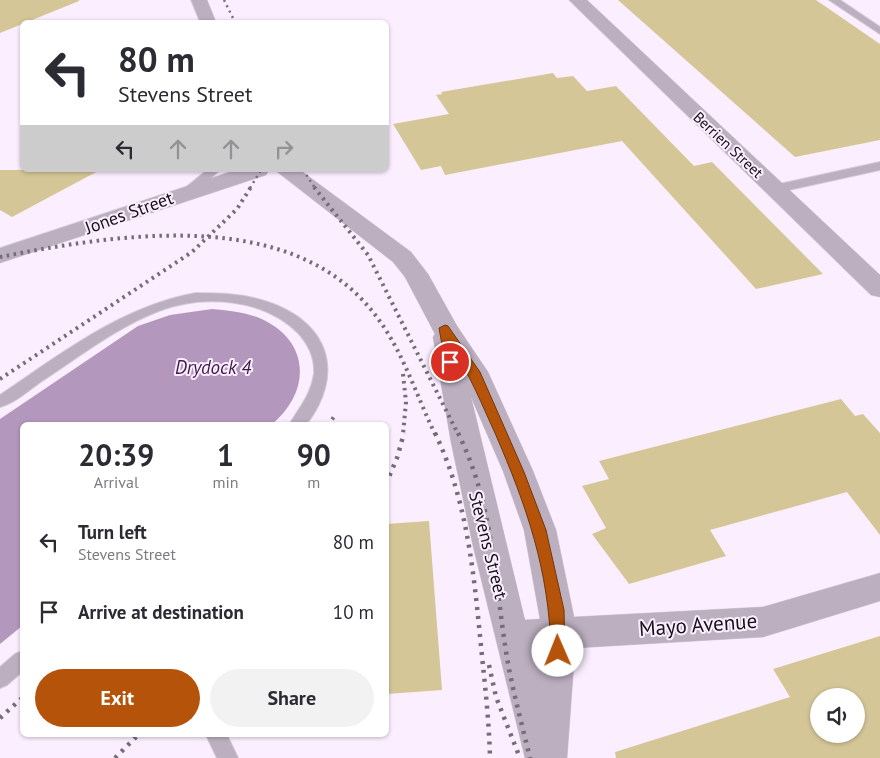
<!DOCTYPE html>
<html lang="en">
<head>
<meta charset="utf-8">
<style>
	:root { --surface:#fff; --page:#f2f2f3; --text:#2b2b33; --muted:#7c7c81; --accent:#b45309 }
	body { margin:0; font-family:"PT Sans",sans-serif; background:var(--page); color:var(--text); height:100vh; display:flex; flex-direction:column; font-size:19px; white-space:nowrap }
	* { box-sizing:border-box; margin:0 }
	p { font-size:16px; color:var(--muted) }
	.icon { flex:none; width:28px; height:28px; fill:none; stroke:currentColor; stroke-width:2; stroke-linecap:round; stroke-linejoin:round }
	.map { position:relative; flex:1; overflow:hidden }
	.details { position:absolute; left:20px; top:422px; width:369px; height:315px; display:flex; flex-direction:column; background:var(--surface); border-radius:8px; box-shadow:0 1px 4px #0004 }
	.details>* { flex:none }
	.hud { position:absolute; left:20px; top:20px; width:369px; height:152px; border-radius:8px; box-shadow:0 1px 4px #0004; background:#fff; color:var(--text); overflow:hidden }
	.tools { position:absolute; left:810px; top:688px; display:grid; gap:10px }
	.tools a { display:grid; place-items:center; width:55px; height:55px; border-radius:50%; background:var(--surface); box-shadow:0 1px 4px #0004; font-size:25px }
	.pin { position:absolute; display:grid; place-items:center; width:42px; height:42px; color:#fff; margin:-21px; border:2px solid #fff; border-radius:50%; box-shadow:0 1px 5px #0007 }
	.me { position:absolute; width:55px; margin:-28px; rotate:359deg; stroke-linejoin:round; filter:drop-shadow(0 0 4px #0008) }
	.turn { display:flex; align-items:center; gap:18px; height:105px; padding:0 15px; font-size:22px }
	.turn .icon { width:65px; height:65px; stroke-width:2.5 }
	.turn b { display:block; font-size:35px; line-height:42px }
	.lanes { display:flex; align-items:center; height:48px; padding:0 15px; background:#0003; justify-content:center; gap:25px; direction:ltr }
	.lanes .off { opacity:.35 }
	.eta { display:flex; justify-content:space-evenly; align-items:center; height:85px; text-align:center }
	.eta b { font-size:30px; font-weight:700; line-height:35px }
	.button { display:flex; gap:10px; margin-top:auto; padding:10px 15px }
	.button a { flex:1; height:58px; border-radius:30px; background:var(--accent); color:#fff; font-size:20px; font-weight:700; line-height:58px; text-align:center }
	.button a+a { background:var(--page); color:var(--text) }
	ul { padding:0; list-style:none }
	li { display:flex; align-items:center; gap:15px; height:70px; padding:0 15px }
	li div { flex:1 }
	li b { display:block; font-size:19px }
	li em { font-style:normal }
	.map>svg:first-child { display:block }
	.water { fill:#b497bd }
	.building { fill:#d5c698; fill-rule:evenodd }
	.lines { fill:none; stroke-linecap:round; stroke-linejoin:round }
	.service-casing { stroke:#d7cbda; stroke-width:2 }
	.minor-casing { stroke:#d7cbda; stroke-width:1 }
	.service { fill:#bcafc0; fill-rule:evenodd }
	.minor { fill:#bcafc0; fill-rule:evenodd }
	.rail-far2 { stroke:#746c77; stroke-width:2.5; stroke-dasharray:2 4; stroke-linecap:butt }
	.rail-far1 { stroke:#746c77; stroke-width:4; stroke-dasharray:2.5 4.5; stroke-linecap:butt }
	.rail { stroke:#746c77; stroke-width:4.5; stroke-dasharray:3 6; stroke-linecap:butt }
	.route { fill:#b45309; stroke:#753606 }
	.labels { text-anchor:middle; stroke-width:4; stroke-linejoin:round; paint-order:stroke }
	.far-street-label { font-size:15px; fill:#171118; stroke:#fbeeff }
	.street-label { font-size:18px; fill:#171118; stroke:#fbeeff }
	.water-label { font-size:19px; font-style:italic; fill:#3f1a4a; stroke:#fbeeff }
	.near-street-label { font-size:21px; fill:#171118; stroke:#fbeeff }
</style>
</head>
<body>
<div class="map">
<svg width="880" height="758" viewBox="0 0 880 758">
	<rect width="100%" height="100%" fill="#fbeeff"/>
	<path class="water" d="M 212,309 C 227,310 242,312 257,317 C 310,338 313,391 271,425 L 22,425 L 22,626 L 0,644 L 0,419 L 138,326 L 170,315 Z"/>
	<g class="building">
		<path d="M 0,0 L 79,0 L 79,1 L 0,33 Z"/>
		<path d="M 618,0 L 816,0 L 880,44 L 880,140 L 795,157 Z"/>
		<path d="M 553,73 L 557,78 L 573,76 L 587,91 L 616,86 L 694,166 L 712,162 L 823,274 L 756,289 L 622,141 L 445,175 L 441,166 L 421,170 L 393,124 L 449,114 L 436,95 L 442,94 L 441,92 Z"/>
		<path d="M 0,170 L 100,170 L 12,217 L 0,210 Z"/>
		<path d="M 841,399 L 855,416 L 863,414 L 880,433 L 880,535 L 847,492 L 710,530 L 726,556 L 629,584 L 592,534 L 606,528 L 582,486 L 609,479 L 599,461 Z"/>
		<path d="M 429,521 L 442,690 L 387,694 L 386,524 Z"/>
		<path d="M 880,636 L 880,758 L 616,758 L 615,752 L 790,697 L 773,669 ZM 819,696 L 856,696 L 856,734 L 819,734 Z"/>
	</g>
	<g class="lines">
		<defs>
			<g id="service">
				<path d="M 829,0 L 840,0 L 880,27 L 880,34 Z"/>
				<path d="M 880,162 L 880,170 L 775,193 L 769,189 L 775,185 Z"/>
				<path d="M 207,170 L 220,170 L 192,195 L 184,195 L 182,192 L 184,189 Z"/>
				<path d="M 196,293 C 221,293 245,294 268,302 C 330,323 345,374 306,425 L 289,425 C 299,408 311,395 314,374 C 315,358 309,345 298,333 C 263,298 203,294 159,311 C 117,327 79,357 42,381 C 29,390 15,403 0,407 L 0,395 C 61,354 122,306 196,293 Z"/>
				<path d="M 22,651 L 22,672 L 7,685 L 0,688 L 0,667 L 15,654 Z"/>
				<path d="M 206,735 L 227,735 L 238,758 L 217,758 Z"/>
			</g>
			<g id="minor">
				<path d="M 191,0 L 207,0 L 216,22 L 200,22 Z"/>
				<path d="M 569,0 L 587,0 L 880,275 L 880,297 L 871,295 Z"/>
				<path d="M 236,170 L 269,170 L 266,175 L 0,263 L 0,248 Z"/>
				<path d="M 275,170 L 300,170 L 411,252 L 428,274 L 457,326 L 488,372 L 533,471 L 556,530 L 574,617 L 763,607 L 880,573 L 880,601 L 763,637 L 575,648 L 567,758 L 525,758 L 473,546 L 451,442 L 433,337 L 435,334 L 405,277 L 393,262 ZM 471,397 L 503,471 L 524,530 L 540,619 L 525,620 ZM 533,650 L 540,650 L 538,670 Z"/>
			</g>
		</defs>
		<use href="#service" class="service-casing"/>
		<use href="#minor" class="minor-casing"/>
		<use href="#service" class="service"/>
		<use href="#minor" class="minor"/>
		<g class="rail-far2">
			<path d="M 224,0 L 235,22"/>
			<path d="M 303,170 L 315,188"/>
			<path d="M 250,188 L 261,170"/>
		</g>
		<g class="rail-far1">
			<path d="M 314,187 L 368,255 L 458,434"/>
			<path d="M 0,257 C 117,234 293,205 376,316 C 403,351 416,395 435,434"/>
			<path d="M 403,374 L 406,402 L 403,434"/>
			<path d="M 0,379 L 192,252 L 237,209 L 251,187"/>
			<path d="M 328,425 L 336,414"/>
		</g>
		<g class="rail">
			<path d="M 435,433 C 466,498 473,566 480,636 C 484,677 489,717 490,758"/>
			<path d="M 458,433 C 496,510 494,587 509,669 C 515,699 523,729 530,758"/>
			<path d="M 386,484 L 397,458 L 404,433"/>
			<path d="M 489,665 L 496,697 L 520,758"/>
			<path d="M 0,718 L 22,698"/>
			<path d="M 115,758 L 138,735"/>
		</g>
	</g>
	<path class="route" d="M 445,325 L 448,326 L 480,372 L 524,472 L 546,530 L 564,610 L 565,651 L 563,655 L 558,657 L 553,655 L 551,651 C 549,570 527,507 495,433 C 482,405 471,377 454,351 L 454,365 L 446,365 L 445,362 L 439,328 Z"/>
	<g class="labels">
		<g class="far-street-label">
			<text transform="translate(728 145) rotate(43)" y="5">Berrien Street</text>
		</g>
		<g class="street-label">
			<text transform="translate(129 213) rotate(-20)" y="6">Jones Street</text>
			<text transform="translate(488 545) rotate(76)" y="6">Stevens Street</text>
		</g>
		<g class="water-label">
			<text x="213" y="374">Drydock 4</text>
		</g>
		<g class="near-street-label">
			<text transform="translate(698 625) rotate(-4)" y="7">Mayo Avenue</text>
		</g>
	</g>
</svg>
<div class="tools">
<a><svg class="icon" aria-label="sound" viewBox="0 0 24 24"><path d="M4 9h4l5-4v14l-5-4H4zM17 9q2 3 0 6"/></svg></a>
</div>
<div class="pin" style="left:450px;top:362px;background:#d93025"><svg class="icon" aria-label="arrive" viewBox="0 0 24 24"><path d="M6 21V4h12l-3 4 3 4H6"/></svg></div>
<svg class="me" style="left:558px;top:651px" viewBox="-20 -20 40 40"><circle r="19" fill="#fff"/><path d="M0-13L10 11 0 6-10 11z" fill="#b45309"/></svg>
<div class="hud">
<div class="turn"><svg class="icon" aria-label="left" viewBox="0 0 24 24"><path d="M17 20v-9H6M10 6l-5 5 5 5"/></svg><div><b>80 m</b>Stevens Street</div></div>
<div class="lanes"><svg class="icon" aria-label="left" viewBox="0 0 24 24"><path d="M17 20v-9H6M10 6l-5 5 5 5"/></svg><svg class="icon off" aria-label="ahead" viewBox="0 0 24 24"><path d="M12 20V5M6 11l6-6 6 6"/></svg><svg class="icon off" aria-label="ahead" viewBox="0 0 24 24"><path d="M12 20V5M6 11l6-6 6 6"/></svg><svg class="icon off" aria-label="right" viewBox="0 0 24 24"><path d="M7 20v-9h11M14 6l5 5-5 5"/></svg></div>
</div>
<section class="details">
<div class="eta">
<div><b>20:39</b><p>Arrival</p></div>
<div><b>1</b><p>min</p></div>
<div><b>90</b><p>m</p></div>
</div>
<ul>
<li><svg class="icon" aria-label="left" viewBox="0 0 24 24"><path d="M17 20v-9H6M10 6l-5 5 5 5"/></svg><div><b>Turn left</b><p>Stevens Street</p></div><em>80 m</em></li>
<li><svg class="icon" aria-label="arrive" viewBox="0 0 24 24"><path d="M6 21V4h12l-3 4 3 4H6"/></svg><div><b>Arrive at destination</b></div><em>10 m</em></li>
</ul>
<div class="button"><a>Exit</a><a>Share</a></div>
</section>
</div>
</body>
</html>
